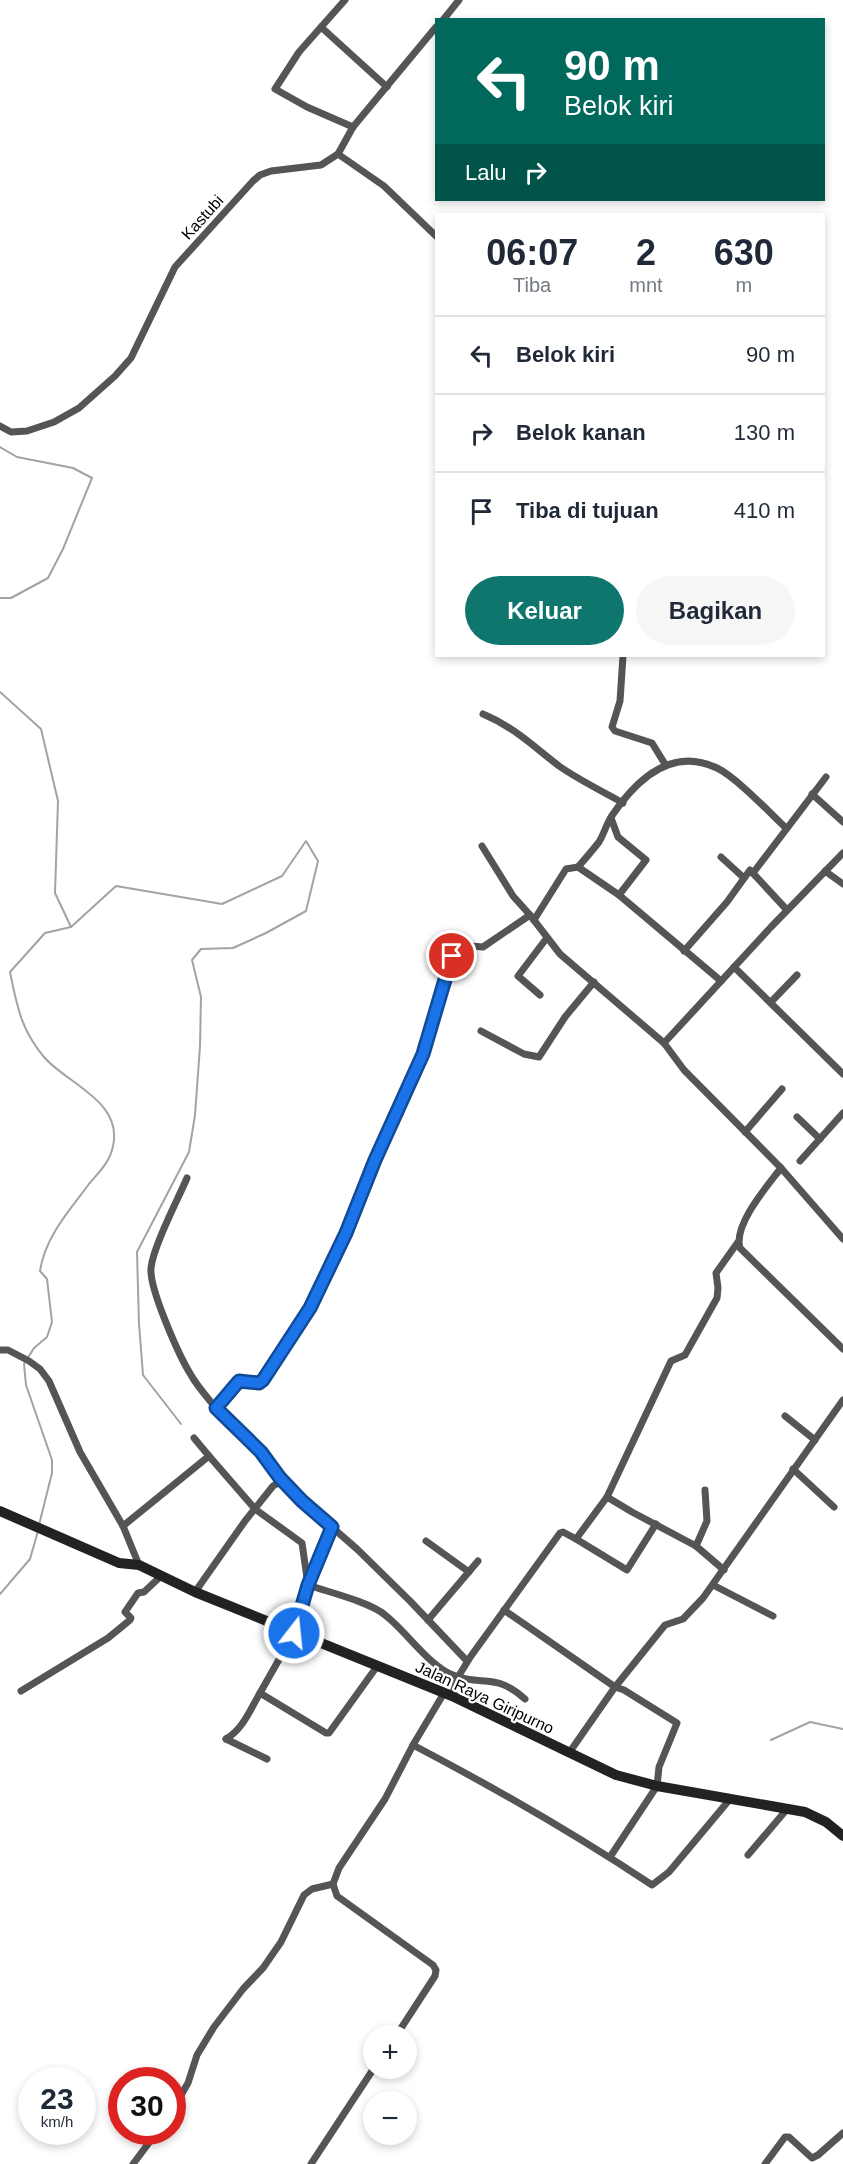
<!DOCTYPE html>
<html lang="id">
<head>
<meta charset="utf-8">
<style>
	:root { --surface:#fff; --page:#f6f6f7; --text:#1f2937; --muted:#747a83; --line:#e0e1e3; --accent:#0f766e }
	body { margin:0; font-family:Helvetica,sans-serif; background:var(--page); color:var(--text); height:100vh; display:flex; flex-direction:column; font-size:22px; white-space:nowrap }
	* { box-sizing:border-box; margin:0 }
	p { font-size:20px; color:var(--muted) }
	.icon { flex:none; width:33px; height:33px; fill:none; stroke:currentColor; stroke-width:2; stroke-linecap:round; stroke-linejoin:round }
	.map { position:relative; flex:1; overflow:hidden }
	.panel { position:absolute; left:435px; top:213px; width:390px; height:444px; display:flex; flex-direction:column; background:var(--surface); border-radius:0px; box-shadow:0 3px 9px #0003 }
	.panel>* { flex:none }
	.hud { position:absolute; left:435px; top:18px; width:390px; height:183px; border-radius:0px; box-shadow:0 3px 9px #0003; background:#00695c; color:#fff; overflow:hidden }
	.fabs { position:absolute; left:363px; top:2025px; display:grid; gap:12px }
	.fabs a { display:grid; place-items:center; width:54px; height:54px; border-radius:50%; background:var(--surface); box-shadow:0 3px 9px #0003; font-size:30px }
	.speed { position:absolute; left:18px; top:2067px; display:flex; gap:12px; font-size:30px; font-weight:700; text-align:center }
	.speed>* { display:grid; place-content:center; width:78px; height:78px; border-radius:50%; background:var(--surface); box-shadow:0 3px 9px #0003; line-height:1 }
	.speed small { font-size:15px; font-weight:400 }
	.speed .limit { border:9px solid #d22; background:#fff; color:#111 }
	.pin { position:absolute; display:grid; place-items:center; width:51px; height:51px; color:#fff; margin:-26px; border:3px solid #fff; border-radius:50%; box-shadow:0 2px 6px #0007 }
	.me { position:absolute; width:66px; margin:-33px; rotate:16deg; stroke-linejoin:round; filter:drop-shadow(0 0 4px #0008) }
	.turn { display:flex; align-items:center; gap:21px; height:126px; padding:0 30px; font-size:27px }
	.turn .icon { width:78px; height:78px; stroke-width:2.5 }
	.turn b { display:block; font-size:42px; line-height:51px }
	.then { display:flex; align-items:center; height:57px; padding:0 30px; background:#0003; gap:12px; font-size:22px }
	.eta { display:flex; justify-content:space-evenly; align-items:center; height:102px; text-align:center }
	.eta b { font-size:36px; font-weight:700; line-height:42px }
	.button { display:flex; gap:12px; margin-top:auto; padding:12px 30px }
	.button a { flex:1; height:69px; border-radius:36px; background:var(--accent); color:#fff; font-size:24px; font-weight:700; line-height:69px; text-align:center }
	.button a+a { background:var(--page); color:var(--text) }
	ul { padding:0; list-style:none }
	li { display:flex; align-items:center; gap:18px; height:78px; padding:0 30px; border-top:2px solid var(--line) }
	li div { flex:1 }
	li b { display:block; font-size:22px }
	li em { font-style:normal }
	.map>svg:first-child { display:block }
	.lines { fill:none; stroke-linecap:round; stroke-linejoin:round }
	.stream { stroke:#a3a3a3; stroke-width:2 }
	.minor { stroke:#555; stroke-width:7 }
	.secondary { stroke:#222; stroke-width:10 }
	.route-casing { stroke:#114b97; stroke-width:15 }
	.route { stroke:#1a73e8; stroke-width:10 }
	.labels { text-anchor:middle; stroke-width:4.5; stroke-linejoin:round; paint-order:stroke }
	.street-label { font-size:16px; fill:#000; stroke:#fff }
</style>
</head>
<body>
<div class="map">
<svg width="843" height="2164" viewBox="0 0 843 2164">
	<rect width="100%" height="100%" fill="#fff"/>
	<g class="lines">
		<g class="stream">
			<path d="M 0,447 L 17,457 L 73,468 L 92,478 L 63,549 L 48,578 L 11,598 L 0,598"/>
			<path d="M 0,692 L 41,729 L 58,801 L 55,893 L 71,927 L 116,886 L 222,904 L 282,876 L 306,841 L 318,861 L 306,911 L 266,933 L 233,948 L 201,949 L 192,960 L 201,997 L 200,1046 L 195,1115 L 189,1152 L 137,1252 L 139,1324 L 143,1375 L 181,1424"/>
			<path d="M 39,1525 L 52,1473 L 52,1460 L 26,1385 L 24,1364 L 34,1348 L 47,1337 L 52,1322 L 47,1279 L 40,1271 C 45,1237 69,1211 89,1184 C 99,1172 110,1162 113,1146 C 123,1101 67,1084 44,1057 C 21,1030 17,1006 10,972 L 45,933 L 71,927"/>
			<path d="M 0,1594 L 30,1559 L 38,1531"/>
			<path d="M 771,1740 L 810,1722 L 843,1729"/>
		</g>
		<g class="minor">
			<path d="M 345,0 L 299,52 L 275,89 L 307,107 L 353,127"/>
			<path d="M 443,20 L 459,0"/>
			<path d="M 321,27 L 387,87"/>
			<path d="M 338,154 L 384,186 L 436,236"/>
			<path d="M 0,426 L 11,432 L 27,431 L 54,422 L 79,408 L 115,376 L 131,358 L 175,267 L 253,181 L 260,175 L 271,171 L 321,165 L 338,154 L 353,127 L 436,27"/>
			<path d="M 623,656 L 620,701 L 612,727 L 615,731 L 652,743 L 665,764"/>
			<path d="M 483,714 C 514,727 533,746 559,766 C 579,780 602,791 623,803"/>
			<path d="M 812,794 L 843,822"/>
			<path d="M 611,818 L 618,837 L 646,860 L 619,895"/>
			<path d="M 482,846 L 513,896 L 530,915"/>
			<path d="M 721,857 L 744,878"/>
			<path d="M 578,867 C 585,859 592,851 599,842 C 604,834 606,825 611,817 C 635,781 671,746 717,768 C 736,777 769,812 786,828"/>
			<path d="M 825,871 L 843,884"/>
			<path d="M 753,873 L 826,777"/>
			<path d="M 534,920 L 566,869 L 578,867 L 619,895 L 721,981"/>
			<path d="M 684,951 L 727,902 L 750,870 L 787,910"/>
			<path d="M 734,967 L 843,1074"/>
			<path d="M 540,995 L 518,976 L 546,939"/>
			<path d="M 771,1002 L 797,975"/>
			<path d="M 481,1031 L 524,1054 L 539,1057 L 565,1017 L 594,982"/>
			<path d="M 797,1117 L 820,1139"/>
			<path d="M 745,1132 L 782,1089"/>
			<path d="M 800,1161 L 843,1113"/>
			<path d="M 781,1168 L 684,1070 L 664,1043 L 771,927 L 843,853"/>
			<path d="M 187,1178 C 178,1199 153,1247 151,1268 C 149,1288 179,1356 191,1375 C 197,1386 207,1397 216,1408"/>
			<path d="M 843,1239 L 781,1168 C 768,1185 733,1225 740,1248 L 843,1349"/>
			<path d="M 0,1350 L 8,1350 L 29,1361 L 40,1369 L 49,1381 L 80,1452 L 123,1526 L 139,1565"/>
			<path d="M 785,1416 L 815,1440"/>
			<path d="M 194,1438 L 209,1456"/>
			<path d="M 793,1469 L 834,1507"/>
			<path d="M 123,1526 L 209,1456 L 255,1509 L 302,1543 L 308,1585 C 328,1592 370,1602 385,1615 C 406,1631 429,1666 453,1675 C 483,1687 495,1672 525,1699"/>
			<path d="M 332,1527 L 308,1585 L 294,1633 L 260,1693 L 326,1733 L 329,1733 L 378,1665"/>
			<path d="M 576,1539 L 627,1570 L 656,1524"/>
			<path d="M 426,1541 L 469,1572"/>
			<path d="M 696,1546 L 707,1521 L 705,1490"/>
			<path d="M 724,1570 L 696,1546 L 632,1512 L 607,1497 L 671,1361 L 685,1355 L 717,1298 L 718,1288 L 716,1273 L 738,1242"/>
			<path d="M 713,1585 L 773,1616"/>
			<path d="M 195,1592 L 245,1521 L 273,1486 L 280,1482 L 286,1486"/>
			<path d="M 504,1610 L 615,1687 L 624,1690 L 677,1723 L 659,1767 L 657,1786 L 610,1857"/>
			<path d="M 428,1620 L 478,1561"/>
			<path d="M 467,1661 L 410,1601 L 357,1549 L 302,1501 L 280,1478 L 260,1452 L 216,1408 L 239,1381 L 259,1383 L 263,1380 L 310,1308 L 346,1233 L 375,1160 L 423,1054 L 452,956 L 458,945 L 483,947 L 530,915 L 560,954 L 664,1043"/>
			<path d="M 21,1691 L 108,1638 L 130,1620 L 131,1618 L 125,1612 L 138,1593 L 144,1592 L 161,1576"/>
			<path d="M 452,1696 L 458,1677 L 471,1656 L 560,1533 L 563,1532 L 576,1539 L 607,1497"/>
			<path d="M 226,1739 C 243,1729 250,1710 260,1693"/>
			<path d="M 226,1739 L 267,1759"/>
			<path d="M 413,1745 C 495,1788 575,1834 652,1885 L 669,1872 L 730,1799"/>
			<path d="M 569,1753 L 615,1687 L 665,1625 L 683,1619 L 703,1598 L 843,1400"/>
			<path d="M 748,1855 L 788,1808"/>
			<path d="M 396,2036 L 435,1976 L 436,1970 L 433,1965 L 337,1896 L 333,1884 L 339,1868 L 385,1799 L 413,1745 L 444,1693"/>
			<path d="M 172,2111 L 188,2083 L 197,2055 L 214,2027 L 243,1989 L 263,1968 L 281,1942 L 304,1895 L 312,1889 L 333,1884"/>
			<path d="M 133,2164 L 157,2132"/>
			<path d="M 311,2164 L 374,2068"/>
			<path d="M 765,2164 L 785,2137 L 789,2137 L 812,2158 L 818,2155 L 843,2133"/>
		</g>
		<path class="secondary" d="M 0,1511 L 119,1563 L 139,1565 L 195,1592 L 452,1696 L 616,1775 L 657,1786 L 805,1812 L 826,1822 L 843,1836"/>
	</g>
	<g class="lines">
		<defs>
			<path id="route" d="M 294,1633 L 308,1585 L 332,1527 L 302,1501 L 280,1478 L 261,1452 L 216,1408 L 239,1381 L 259,1383 L 263,1380 L 310,1308 L 346,1233 L 375,1160 L 423,1054 L 452,956"/>
		</defs>
		<use href="#route" class="route-casing"/>
		<use href="#route" class="route"/>
	</g>
	<g class="labels">
		<g class="street-label">
			<text transform="translate(202 217) rotate(-48)" y="6">Kastubi</text>
			<text transform="translate(485 1697) rotate(25)" y="6">Jalan Raya Giripurno</text>
		</g>
	</g>
</svg>
<div class="fabs">
<a>+</a>
<a>−</a>
</div>
<div class="speed"><div>23<small>km/h</small></div><div class="limit">30</div></div>
<div class="pin" style="left:452px;top:956px;background:#d93025"><svg class="icon" aria-label="arrive" viewBox="0 0 24 24"><path d="M6 21V4h12l-3 4 3 4H6"/></svg></div>
<svg class="me" style="left:294px;top:1633px" viewBox="-20 -20 40 40"><circle r="17" fill="#1a73e8" stroke="#fff" stroke-width="3"/><path d="M0-11L8 9 0 5-8 9z" fill="#fff"/></svg>
<div class="hud">
<div class="turn"><svg class="icon" aria-label="left" viewBox="0 0 24 24"><path d="M17 20v-9H6M10 6l-5 5 5 5"/></svg><div><b>90 m</b>Belok kiri</div></div>
<div class="then">Lalu<svg class="icon" aria-label="right" viewBox="0 0 24 24"><path d="M7 20v-9h11M14 6l5 5-5 5"/></svg></div>
</div>
<section class="panel">
<div class="eta">
<div><b>06:07</b><p>Tiba</p></div>
<div><b>2</b><p>mnt</p></div>
<div><b>630</b><p>m</p></div>
</div>
<ul>
<li><svg class="icon" aria-label="left" viewBox="0 0 24 24"><path d="M17 20v-9H6M10 6l-5 5 5 5"/></svg><div><b>Belok kiri</b></div><em>90 m</em></li>
<li><svg class="icon" aria-label="right" viewBox="0 0 24 24"><path d="M7 20v-9h11M14 6l5 5-5 5"/></svg><div><b>Belok kanan</b></div><em>130 m</em></li>
<li><svg class="icon" aria-label="arrive" viewBox="0 0 24 24"><path d="M6 21V4h12l-3 4 3 4H6"/></svg><div><b>Tiba di tujuan</b></div><em>410 m</em></li>
</ul>
<div class="button"><a>Keluar</a><a>Bagikan</a></div>
</section>
</div>
</body>
</html>
